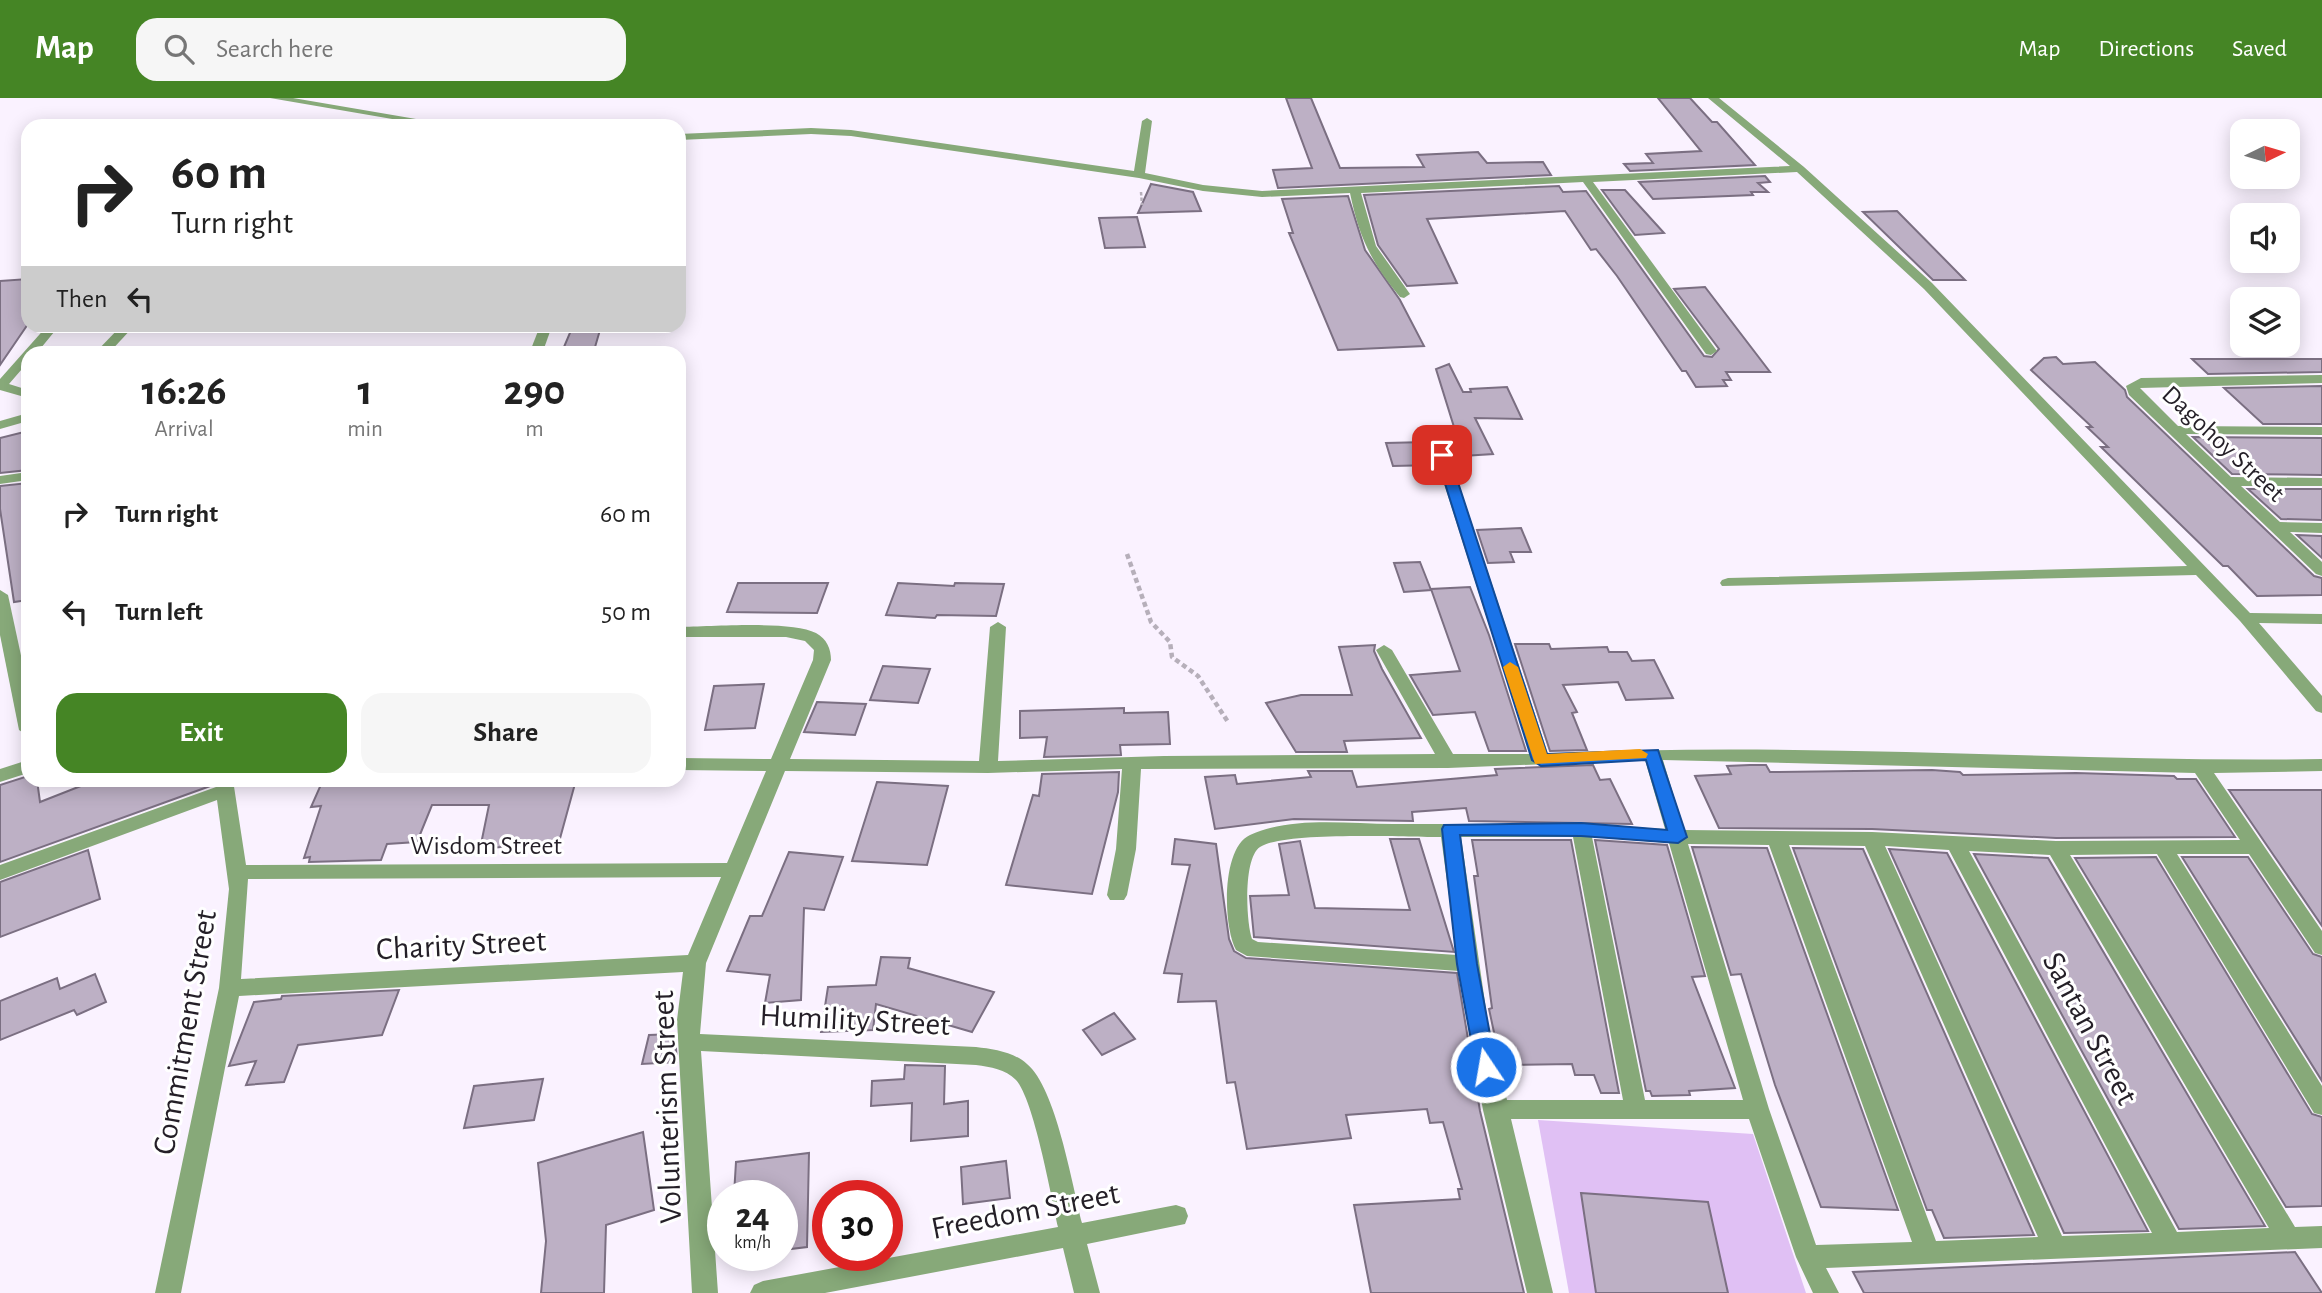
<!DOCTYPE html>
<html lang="en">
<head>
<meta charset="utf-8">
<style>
	:root { --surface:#fff; --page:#f6f6f6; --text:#222; --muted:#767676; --accent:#458525 }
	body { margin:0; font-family:"Alegreya Sans",sans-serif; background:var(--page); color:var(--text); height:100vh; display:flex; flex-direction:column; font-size:26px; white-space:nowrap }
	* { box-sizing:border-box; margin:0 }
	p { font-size:23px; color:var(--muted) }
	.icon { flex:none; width:38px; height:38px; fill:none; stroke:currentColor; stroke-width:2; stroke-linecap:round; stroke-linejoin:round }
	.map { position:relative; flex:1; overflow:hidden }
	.side { position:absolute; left:21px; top:248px; width:665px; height:441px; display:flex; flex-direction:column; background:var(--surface); border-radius:21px; box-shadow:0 4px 18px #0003 }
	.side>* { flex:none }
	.top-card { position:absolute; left:21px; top:21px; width:665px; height:214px; border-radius:21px; box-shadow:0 4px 18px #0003; background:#fff; color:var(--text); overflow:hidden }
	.needle { width:46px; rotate:85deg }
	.fabs { position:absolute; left:2230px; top:21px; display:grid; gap:14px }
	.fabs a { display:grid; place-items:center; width:70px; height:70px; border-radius:14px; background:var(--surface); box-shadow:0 4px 18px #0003; font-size:35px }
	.speed { position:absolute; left:707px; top:1082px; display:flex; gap:14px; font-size:35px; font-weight:700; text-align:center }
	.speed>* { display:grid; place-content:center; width:91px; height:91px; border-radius:50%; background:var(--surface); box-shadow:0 4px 18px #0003; line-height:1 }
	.speed small { font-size:18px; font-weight:400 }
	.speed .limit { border:10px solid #d22; background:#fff; color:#111 }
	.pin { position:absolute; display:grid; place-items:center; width:60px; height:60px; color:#fff; margin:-30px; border-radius:14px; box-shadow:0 4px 10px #0006 }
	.me { position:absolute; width:77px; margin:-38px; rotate:348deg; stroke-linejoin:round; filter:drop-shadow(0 0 5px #0008) }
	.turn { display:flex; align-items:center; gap:24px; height:147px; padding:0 35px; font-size:32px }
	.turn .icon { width:91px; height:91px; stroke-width:2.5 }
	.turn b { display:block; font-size:49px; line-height:60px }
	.then { display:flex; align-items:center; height:66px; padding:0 35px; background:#0003; gap:14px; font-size:26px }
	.eta { display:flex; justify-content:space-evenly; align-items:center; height:119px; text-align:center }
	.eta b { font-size:42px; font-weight:600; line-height:49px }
	.cta { display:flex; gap:14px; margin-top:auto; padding:14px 35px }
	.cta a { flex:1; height:80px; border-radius:21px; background:var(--accent); color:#fff; font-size:28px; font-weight:600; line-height:80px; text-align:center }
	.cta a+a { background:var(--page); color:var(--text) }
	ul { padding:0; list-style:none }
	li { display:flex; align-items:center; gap:21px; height:98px; padding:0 35px }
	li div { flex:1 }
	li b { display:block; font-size:26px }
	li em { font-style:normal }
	header { display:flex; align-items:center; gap:42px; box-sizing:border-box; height:98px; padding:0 35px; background:var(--accent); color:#fff }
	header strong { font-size:33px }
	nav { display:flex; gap:38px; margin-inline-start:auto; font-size:24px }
	.search { width:490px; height:63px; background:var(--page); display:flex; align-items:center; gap:18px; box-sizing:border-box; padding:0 24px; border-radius:21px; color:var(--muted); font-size:26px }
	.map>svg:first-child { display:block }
	.green { fill:#e0c0f4 }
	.building { fill:#bdb0c5; stroke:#7b6f82; stroke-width:2 }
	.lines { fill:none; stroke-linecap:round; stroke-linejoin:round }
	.path-far1 { stroke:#b6afba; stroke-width:2.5; stroke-dasharray:3.5 2; stroke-linecap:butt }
	.path { stroke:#b6afba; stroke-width:4.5; stroke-dasharray:5 3.5; stroke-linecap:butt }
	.minor { fill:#87a979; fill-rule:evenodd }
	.route { fill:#1a73e8; stroke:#114b97; stroke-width:2 }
	.slow { fill:#f59e0b }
	.labels { text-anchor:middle; stroke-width:6; stroke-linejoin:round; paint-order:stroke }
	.street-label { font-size:26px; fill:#241f27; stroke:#fff }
	.near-street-label { font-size:32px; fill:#241f27; stroke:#fff }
</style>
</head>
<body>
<header>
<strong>Map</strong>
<div class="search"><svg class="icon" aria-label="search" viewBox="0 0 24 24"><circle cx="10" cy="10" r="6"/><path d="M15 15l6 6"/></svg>Search here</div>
<nav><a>Map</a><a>Directions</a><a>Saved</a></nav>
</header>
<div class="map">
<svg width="2322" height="1195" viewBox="0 0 2322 1195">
	<rect width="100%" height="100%" fill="#faf2ff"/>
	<path class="green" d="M 1538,1022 L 1753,1036 L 1806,1195 L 1569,1195 Z"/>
	<g class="building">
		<path d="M 1286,0 L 1311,0 L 1340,70 L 1424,69 L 1417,57 L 1478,54 L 1487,65 L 1543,64 L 1551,77 L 1278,90 L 1273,72 L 1312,70 Z"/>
		<path d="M 1658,0 L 1690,0 L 1712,24 L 1717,24 L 1755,67 L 1630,73 L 1624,66 L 1653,65 L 1646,56 L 1701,53 Z"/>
		<path d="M 1765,78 L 1770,84 L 1758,85 L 1768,94 L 1751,94 L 1753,97 L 1653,101 L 1639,84 Z"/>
		<path d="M 1151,86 L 1193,94 L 1201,113 L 1138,115 Z"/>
		<path d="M 1559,88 L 1563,94 L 1586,93 L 1704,258 L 1712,259 L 1719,251 L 1674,191 L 1705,189 L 1770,274 L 1726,274 L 1731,282 L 1723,282 L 1727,288 L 1696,289 L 1686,273 L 1682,273 L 1617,178 L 1596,151 L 1591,152 L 1565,113 L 1427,121 L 1457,185 L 1407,188 L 1378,147 L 1364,97 Z"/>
		<path d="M 1602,92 L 1625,92 L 1664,135 L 1635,137 Z"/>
		<path d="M 1348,98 L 1365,152 L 1400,202 L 1424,248 L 1338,252 L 1289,135 L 1293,135 L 1282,101 Z"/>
		<path d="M 1897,113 L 1965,182 L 1933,182 L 1863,114 Z"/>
		<path d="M 1137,119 L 1145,149 L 1105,150 L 1099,120 Z"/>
		<path d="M 28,181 L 28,226 L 0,267 L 0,183 Z"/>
		<path d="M 572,230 L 600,232 L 593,256 L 561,256 Z"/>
		<path d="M 2056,259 L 2063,266 L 2095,264 L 2125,292 L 2127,299 L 2314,478 L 2322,480 L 2322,497 L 2257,498 L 2228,468 L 2223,468 L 2101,349 L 2108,349 L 2087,329 L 2092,329 L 2031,272 L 2044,260 Z"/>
		<path d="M 2192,261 L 2322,261 L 2322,274 L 2208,276 Z"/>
		<path d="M 1449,266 L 1463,294 L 1471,294 L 1470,291 L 1507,289 L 1522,321 L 1475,320 L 1493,356 L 1463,358 L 1436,271 Z"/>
		<path d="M 2322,288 L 2322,326 L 2263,326 L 2224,290 Z"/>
		<path d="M 28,333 L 28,372 L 0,375 L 0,340 Z"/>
		<path d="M 2193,339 L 2322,340 L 2322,377 L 2232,376 Z"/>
		<path d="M 1427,344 L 1435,367 L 1393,368 L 1386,345 Z"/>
		<path d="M 28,385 L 28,502 L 14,504 L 0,411 L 0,388 Z"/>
		<path d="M 2248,391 L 2322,391 L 2322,422 L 2281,421 Z"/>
		<path d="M 1521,430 L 1531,454 L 1510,454 L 1514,464 L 1488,465 L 1477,432 Z"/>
		<path d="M 2297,437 L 2322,438 L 2322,460 Z"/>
		<path d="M 1420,464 L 1431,492 L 1404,494 L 1394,465 Z"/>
		<path d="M 738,485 L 828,485 L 817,515 L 727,514 Z"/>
		<path d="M 898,485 L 954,488 L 955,485 L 1004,486 L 996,518 L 937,517 L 935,520 L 886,517 Z"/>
		<path d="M 1470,489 L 1489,537 L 1526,653 L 1489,653 L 1475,614 L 1433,617 L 1410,577 L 1460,573 L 1431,491 Z"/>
		<path d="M 1515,546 L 1549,546 L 1551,551 L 1607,549 L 1609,554 L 1627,554 L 1632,563 L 1654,562 L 1673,600 L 1626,602 L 1618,584 L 1563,587 L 1577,614 L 1572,615 L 1587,652 L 1550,653 Z"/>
		<path d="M 1375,547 L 1374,553 L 1382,571 L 1421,640 L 1344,643 L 1347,654 L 1296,654 L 1266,605 L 1301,597 L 1352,597 L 1339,549 Z"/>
		<path d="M 883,568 L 930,571 L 918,605 L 870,602 Z"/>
		<path d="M 764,586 L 755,630 L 705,632 L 714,588 Z"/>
		<path d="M 817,604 L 866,606 L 855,637 L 804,634 Z"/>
		<path d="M 1124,610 L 1124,615 L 1168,614 L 1170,646 L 1120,647 L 1121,657 L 1044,659 L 1047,639 L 1020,640 L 1020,613 Z"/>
		<path d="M 1593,667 L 1600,682 L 1610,681 L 1632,726 L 1469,723 L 1466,710 L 1412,714 L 1413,723 L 1294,721 L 1215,731 L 1205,679 L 1235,677 L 1237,686 L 1311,679 L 1308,673 L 1352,673 L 1357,689 L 1497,677 L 1495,671 Z"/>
		<path d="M 1750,667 L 1766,667 L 1770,674 L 1932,672 L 1960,674 L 1963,677 L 2076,675 L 2174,678 L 2177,681 L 2196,681 L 2235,739 L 2056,740 L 1872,731 L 1719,730 L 1695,678 L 1731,676 L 1727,668 Z"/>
		<path d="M 1119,674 L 1118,694 L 1092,796 L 1006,787 L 1033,697 L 1039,698 L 1042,676 Z"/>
		<path d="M 28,678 L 28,682 L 37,682 L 40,704 L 96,682 L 212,682 L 213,687 L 0,764 L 0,687 Z"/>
		<path d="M 323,682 L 576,682 L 559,744 L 480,751 L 489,707 L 432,707 L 417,744 L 387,746 L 381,762 L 309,764 L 310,759 L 304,760 L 321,708 L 311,709 Z"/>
		<path d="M 877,684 L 948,688 L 927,767 L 852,763 Z"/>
		<path d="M 2229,692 L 2322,692 L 2322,828 Z"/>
		<path d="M 1175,741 L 1216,746 L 1229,841 L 1234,853 L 1246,860 L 1457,875 L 1480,1013 L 1524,1195 L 1371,1195 L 1354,1107 L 1460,1101 L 1458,1091 L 1462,1091 L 1443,1024 L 1430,1025 L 1427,1011 L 1346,1017 L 1351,1040 L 1247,1051 L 1235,984 L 1227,985 L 1216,903 L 1178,904 L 1182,876 L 1164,875 L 1190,767 L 1172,766 Z"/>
		<path d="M 1390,741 L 1419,741 L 1454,854 L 1254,839 L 1250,798 L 1289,797 L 1279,746 L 1300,743 L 1315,810 L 1410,812 Z"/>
		<path d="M 1472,742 L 1571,742 L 1619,995 L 1601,995 L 1594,977 L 1575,977 L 1572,966 L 1501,967 L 1489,911 L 1492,910 L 1474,778 L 1478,778 Z"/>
		<path d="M 1595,742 L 1667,747 L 1705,878 L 1692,879 L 1735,990 L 1689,993 L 1690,997 L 1652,998 L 1650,993 L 1646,993 Z"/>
		<path d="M 1692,749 L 1767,750 L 1898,1112 L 1821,1109 L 1775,987 L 1741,876 L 1731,877 Z"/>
		<path d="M 1793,750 L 1863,751 L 2034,1137 L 1944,1140 L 1932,1112 L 1927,1112 Z"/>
		<path d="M 1889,751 L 1947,755 L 2148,1133 L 2064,1135 Z"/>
		<path d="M 88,752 L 100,801 L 0,839 L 0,784 Z"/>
		<path d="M 789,754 L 843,759 L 824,812 L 804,810 L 801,902 L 765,905 L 770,877 L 727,873 L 750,818 L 762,818 Z"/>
		<path d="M 1974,756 L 2048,760 L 2265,1128 L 2179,1131 Z"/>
		<path d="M 2156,759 L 2312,1016 L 2322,1019 L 2322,1108 L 2286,1109 L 2075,760 Z"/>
		<path d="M 2182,759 L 2248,759 L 2313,856 L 2322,859 L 2322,983 Z"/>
		<path d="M 881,859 L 910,860 L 908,870 L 994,894 L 972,934 L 876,906 L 873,932 L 821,934 L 828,889 L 876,887 Z"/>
		<path d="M 95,876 L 106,904 L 77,917 L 74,912 L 0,942 L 0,903 L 57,880 L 60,891 Z"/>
		<path d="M 399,892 L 382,937 L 298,947 L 284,984 L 246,987 L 256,963 L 229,968 L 254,904 L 281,901 L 282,898 Z"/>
		<path d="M 1114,915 L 1135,941 L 1102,957 L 1083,932 Z"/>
		<path d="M 675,936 L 677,964 L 642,966 L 649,937 Z"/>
		<path d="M 905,967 L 945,968 L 944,1006 L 968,1003 L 968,1038 L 911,1043 L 912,1005 L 871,1008 L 872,983 L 904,981 Z"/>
		<path d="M 543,981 L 534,1022 L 464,1030 L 474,988 Z"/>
		<path d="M 643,1034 L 654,1112 L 606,1127 L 604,1195 L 541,1195 L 546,1143 L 538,1065 Z"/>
		<path d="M 809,1055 L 807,1149 L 782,1152 L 782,1097 L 734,1097 L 736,1064 Z"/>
		<path d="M 1006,1063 L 1010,1100 L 963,1106 L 961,1069 Z"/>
		<path d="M 1581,1095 L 1708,1104 L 1728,1195 L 1596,1195 Z"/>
		<path d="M 2295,1154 L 2322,1195 L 1864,1195 L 1853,1174 Z"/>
	</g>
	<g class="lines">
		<path class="path-far1" d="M 1141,94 L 1142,107"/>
		<path class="path" d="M 1127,456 L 1151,524 L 1170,544 L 1172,559 L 1198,578 L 1228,624"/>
		<g class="minor">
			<path d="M 270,0 L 293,0 L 457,28 L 433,28 Z"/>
			<path d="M 1708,0 L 1719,0 L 1804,69 L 1932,185 L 2250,515 L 2322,516 L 2322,526 L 2259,525 L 2322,598 L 2322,615 L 2316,613 L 2240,523 L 2196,477 L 1722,488 L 1720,485 L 1722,482 L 1728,480 L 2187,468 L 1924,191 L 1797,74 L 1593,84 L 1717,253 L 1711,257 L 1706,256 L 1583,84 L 1361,95 L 1376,148 L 1410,196 L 1404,200 L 1400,199 C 1371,164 1359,139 1350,95 L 1262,99 L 1203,93 L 1139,80 L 851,38 L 811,36 L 679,42 L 679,36 L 811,30 L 851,32 L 1134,73 L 1142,23 L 1147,20 L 1152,23 L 1145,75 L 1203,87 L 1262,93 L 1790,68 Z"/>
			<path d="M 47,228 L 59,228 L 36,256 L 28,256 L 28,264 L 9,286 L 28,292 L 28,300 L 0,292 L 0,281 Z"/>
			<path d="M 121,228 L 134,228 L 108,256 L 94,256 Z"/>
			<path d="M 540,228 L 552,228 L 542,256 L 529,256 Z"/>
			<path d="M 2322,277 L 2322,285 L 2140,290 L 2178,328 L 2322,329 L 2322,337 L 2186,336 L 2231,379 L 2322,380 L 2322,388 L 2241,388 L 2280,424 L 2322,425 L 2322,435 L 2290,434 L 2322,464 L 2322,478 L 2316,476 L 2129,297 L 2126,288 L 2141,280 Z"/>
			<path d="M 28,315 L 28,323 L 0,331 L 0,323 Z"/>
			<path d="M 1434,328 L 1441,332 L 1548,656 C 1806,642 2064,665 2322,661 L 2322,673 L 2214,675 L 2322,833 L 2322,857 L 2315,855 L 2249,756 L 2177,756 L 2322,988 L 2322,1017 L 2314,1015 L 2157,756 L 2070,757 L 2295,1129 L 2322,1128 L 2322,1150 L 1826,1170 L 1839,1195 L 1813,1195 L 1796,1159 L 1749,1021 L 1511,1021 L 1553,1195 L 1527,1195 L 1483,1012 L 1459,873 L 1247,858 L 1236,852 C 1223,828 1221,750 1250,737 C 1292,718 1347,726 1393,726 C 1483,726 1574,725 1665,731 L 1645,662 L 1448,670 L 1141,671 L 1136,751 L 1127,797 L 1124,802 L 1110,802 L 1107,797 L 1116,751 L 1122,671 L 988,675 L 785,673 L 706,865 L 700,936 L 976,949 C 993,951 1014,954 1027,966 C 1056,990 1072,1086 1082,1125 L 1176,1107 L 1185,1110 L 1188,1118 L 1185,1126 L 1087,1146 L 1100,1195 L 1074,1195 L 1063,1150 L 825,1195 L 750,1195 L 754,1187 L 763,1183 L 1058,1129 C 1051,1098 1034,1002 1016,982 C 1005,971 991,969 976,967 L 701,953 L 718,1195 L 692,1195 L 677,922 L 683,874 L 239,898 L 181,1195 L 155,1195 L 219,890 L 229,791 L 217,702 L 0,782 L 0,767 L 216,689 L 215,682 L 233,682 L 246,767 L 727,765 L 766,673 L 679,672 L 679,660 L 771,661 L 813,562 L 814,552 L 805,543 L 786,539 L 679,539 L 679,529 C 710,529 791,522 816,535 C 827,541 831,551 831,562 L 790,661 L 979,663 L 990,529 L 998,524 L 1006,529 L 998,663 L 1164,658 L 1435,656 L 1376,552 L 1384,547 L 1392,552 L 1453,656 L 1530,656 L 1427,332 ZM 1663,662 L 2195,675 L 2240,742 L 2056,743 L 1872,734 L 1684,732 ZM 1441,739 L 1457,857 L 1258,844 L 1252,841 C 1246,824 1243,760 1260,749 C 1284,733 1407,739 1441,739 ZM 1461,739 L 1573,739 L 1623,1002 L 1507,1002 L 1488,925 ZM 1592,739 L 1669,745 L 1743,1002 L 1645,1002 ZM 1688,746 L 1769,747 L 1912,1144 L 1816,1147 L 1769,1011 ZM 1789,747 L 1865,748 L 2038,1139 L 1936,1143 ZM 1885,748 L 1949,752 L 2152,1135 L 2062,1138 ZM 1969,753 L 2050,757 L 2269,1130 L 2177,1134 ZM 721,779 L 688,857 L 241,881 L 248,781 Z"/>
			<path d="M 28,374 L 28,382 L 0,386 L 0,378 Z"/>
			<path d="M 0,492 L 8,497 L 28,590 L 28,638 L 19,632 L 0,537 Z"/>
			<path d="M 28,662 L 28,675 L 0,684 L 0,671 Z"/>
		</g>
	</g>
	<path class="route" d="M 1442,353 L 1449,357 L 1547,656 L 1658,652 L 1687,739 L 1678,745 L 1581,738 L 1460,737 L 1477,866 L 1496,969 L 1493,974 L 1479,974 L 1476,969 L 1457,866 L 1442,731 L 1444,727 L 1581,725 L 1667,732 L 1646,662 L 1541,668 L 1532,662 L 1436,357 Z"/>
	<path class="slow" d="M 1510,564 L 1518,569 L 1547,656 L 1640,651 L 1648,656 L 1646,660 L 1535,666 L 1503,569 Z"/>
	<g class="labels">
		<g class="street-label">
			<text transform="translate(2224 345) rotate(43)" y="9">Dagohoy Street</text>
			<text x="486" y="756">Wisdom Street</text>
		</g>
		<g class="near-street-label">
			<text transform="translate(461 846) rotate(-3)" y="11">Charity Street</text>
			<text transform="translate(855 921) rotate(3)" y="11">Humility Street</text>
			<text transform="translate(2091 930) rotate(62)" y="11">Santan Street</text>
			<text transform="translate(184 934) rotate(-80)" y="11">Commitment Street</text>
			<text transform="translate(666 1009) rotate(-92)" y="11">Volunterism Street</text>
			<text transform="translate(1025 1112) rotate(-11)" y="11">Freedom Street</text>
		</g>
	</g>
</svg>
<div class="fabs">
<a><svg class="needle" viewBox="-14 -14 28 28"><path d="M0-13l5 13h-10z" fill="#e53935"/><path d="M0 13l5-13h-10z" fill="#767676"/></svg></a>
<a><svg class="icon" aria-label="sound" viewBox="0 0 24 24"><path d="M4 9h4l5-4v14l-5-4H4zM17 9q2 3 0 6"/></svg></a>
<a><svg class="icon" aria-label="layers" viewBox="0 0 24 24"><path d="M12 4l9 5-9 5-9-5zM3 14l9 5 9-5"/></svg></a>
</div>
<div class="speed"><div>24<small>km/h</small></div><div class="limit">30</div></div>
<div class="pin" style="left:1442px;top:357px;background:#d93025"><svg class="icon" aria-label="arrive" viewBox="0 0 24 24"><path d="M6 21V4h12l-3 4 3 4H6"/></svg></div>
<svg class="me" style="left:1486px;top:969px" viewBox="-20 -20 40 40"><circle r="17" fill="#1a73e8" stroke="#fff" stroke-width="3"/><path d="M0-11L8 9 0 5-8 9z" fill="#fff"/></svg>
<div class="top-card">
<div class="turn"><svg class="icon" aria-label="right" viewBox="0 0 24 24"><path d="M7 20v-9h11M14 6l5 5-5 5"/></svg><div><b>60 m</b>Turn right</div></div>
<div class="then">Then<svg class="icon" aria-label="left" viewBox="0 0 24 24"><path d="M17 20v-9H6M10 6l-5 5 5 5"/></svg></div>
</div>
<section class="side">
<div class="eta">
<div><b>16:26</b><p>Arrival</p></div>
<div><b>1</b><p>min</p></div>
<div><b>290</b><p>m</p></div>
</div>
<ul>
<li><svg class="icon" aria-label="right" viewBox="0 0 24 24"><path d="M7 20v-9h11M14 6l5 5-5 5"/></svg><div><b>Turn right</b></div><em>60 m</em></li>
<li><svg class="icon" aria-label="left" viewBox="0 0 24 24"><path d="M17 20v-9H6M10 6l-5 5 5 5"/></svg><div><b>Turn left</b></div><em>50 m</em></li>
</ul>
<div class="cta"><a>Exit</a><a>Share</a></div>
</section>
</div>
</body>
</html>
